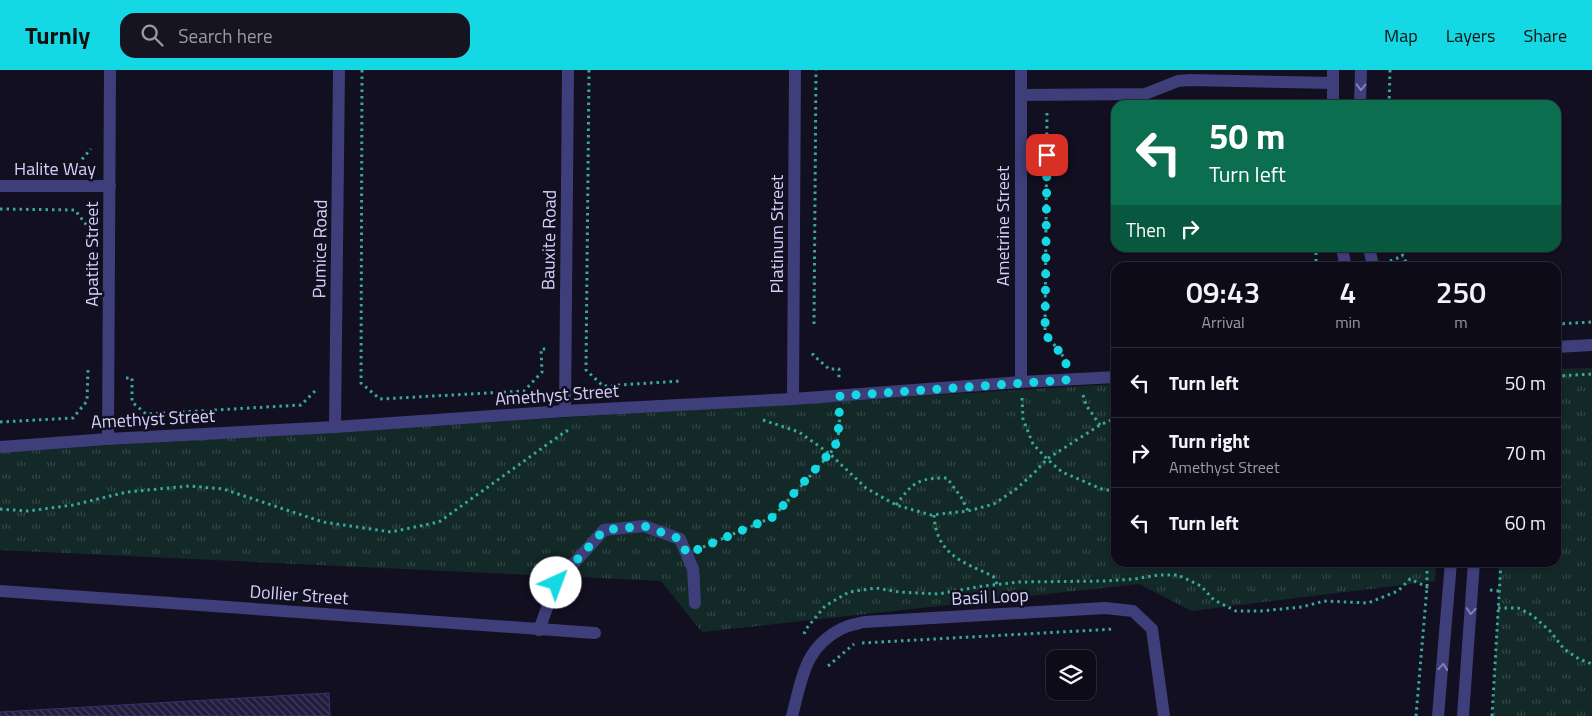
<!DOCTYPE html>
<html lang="en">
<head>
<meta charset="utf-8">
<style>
	:root { --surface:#0d0b18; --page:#161421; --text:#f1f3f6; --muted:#9a9ba2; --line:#2d2b37; --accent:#14d8e4 }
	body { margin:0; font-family:"Titillium Web",sans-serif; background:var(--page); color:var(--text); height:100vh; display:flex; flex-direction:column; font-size:19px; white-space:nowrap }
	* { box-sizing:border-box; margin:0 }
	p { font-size:16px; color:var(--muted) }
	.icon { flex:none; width:28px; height:28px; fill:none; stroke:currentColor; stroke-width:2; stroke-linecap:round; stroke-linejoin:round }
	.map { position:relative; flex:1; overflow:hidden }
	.details { position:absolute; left:1111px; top:192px; width:450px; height:305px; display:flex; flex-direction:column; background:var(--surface); border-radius:15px; box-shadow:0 1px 4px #0004,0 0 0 1px var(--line) }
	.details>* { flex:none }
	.guide { position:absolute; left:1111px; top:30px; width:450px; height:152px; border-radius:15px; box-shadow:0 1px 4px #0004,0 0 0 1px var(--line); background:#0b6e4f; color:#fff; overflow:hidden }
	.tools { position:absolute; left:1046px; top:580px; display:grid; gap:10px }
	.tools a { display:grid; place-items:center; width:50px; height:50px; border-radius:10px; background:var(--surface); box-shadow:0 1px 4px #0004,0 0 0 1px var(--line); font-size:25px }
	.pin { position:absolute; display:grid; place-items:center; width:42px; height:42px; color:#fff; margin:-21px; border-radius:10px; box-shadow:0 2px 8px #0006 }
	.me { position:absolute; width:55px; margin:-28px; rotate:43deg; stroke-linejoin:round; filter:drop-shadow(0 0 4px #0008) }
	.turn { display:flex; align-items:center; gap:18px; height:105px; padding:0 15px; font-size:22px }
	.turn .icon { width:65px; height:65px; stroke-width:2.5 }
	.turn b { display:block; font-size:35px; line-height:42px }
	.then { display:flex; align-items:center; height:48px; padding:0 15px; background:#0003; gap:10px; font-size:19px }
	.eta { display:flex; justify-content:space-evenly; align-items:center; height:85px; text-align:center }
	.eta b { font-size:30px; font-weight:600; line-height:35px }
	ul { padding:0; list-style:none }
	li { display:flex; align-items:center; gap:15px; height:70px; padding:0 15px; border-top:1px solid var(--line) }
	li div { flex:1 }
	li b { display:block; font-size:19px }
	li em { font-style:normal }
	header { display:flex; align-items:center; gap:30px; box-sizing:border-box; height:70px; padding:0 25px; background:var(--accent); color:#111 }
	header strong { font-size:24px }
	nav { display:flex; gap:28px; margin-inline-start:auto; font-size:18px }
	.search { width:350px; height:45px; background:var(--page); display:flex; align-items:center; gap:12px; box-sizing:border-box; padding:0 18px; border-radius:15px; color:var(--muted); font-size:19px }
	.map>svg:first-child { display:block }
	.grass { fill:url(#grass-tufts) }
	.building { fill:url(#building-back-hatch); stroke:#393169 }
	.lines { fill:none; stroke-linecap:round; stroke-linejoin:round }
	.path { stroke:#38a89c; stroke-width:3; stroke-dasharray:2.5 4; stroke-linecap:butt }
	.lane { stroke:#3e3e7b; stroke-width:12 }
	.street { stroke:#3e3e7b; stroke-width:12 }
	.oneway { stroke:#8280b5 }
	.route { stroke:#14d8e4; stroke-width:9; stroke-dasharray:0 16.2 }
	.labels { text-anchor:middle; stroke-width:5; stroke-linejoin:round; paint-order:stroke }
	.street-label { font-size:18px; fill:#d4d1fb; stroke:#110f20 }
</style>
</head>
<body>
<header>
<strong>Turnly</strong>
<div class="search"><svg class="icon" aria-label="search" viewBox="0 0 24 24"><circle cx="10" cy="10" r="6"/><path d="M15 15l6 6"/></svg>Search here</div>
<nav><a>Map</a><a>Layers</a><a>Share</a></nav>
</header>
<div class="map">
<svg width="1592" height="646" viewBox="0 0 1592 646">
	<defs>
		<pattern id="grass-tufts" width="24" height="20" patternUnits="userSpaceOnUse" patternTransform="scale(1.25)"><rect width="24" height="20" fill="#122927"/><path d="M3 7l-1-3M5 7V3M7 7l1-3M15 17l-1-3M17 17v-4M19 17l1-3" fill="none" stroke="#344747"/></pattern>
		<pattern id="building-back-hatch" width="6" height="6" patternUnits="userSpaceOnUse" patternTransform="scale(1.25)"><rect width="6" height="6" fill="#221d3f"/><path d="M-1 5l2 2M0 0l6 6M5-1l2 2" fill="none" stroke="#413d5c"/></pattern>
	</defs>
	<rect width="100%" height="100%" fill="#110f20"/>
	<g class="grass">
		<path d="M 1592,298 L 1592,646 L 1493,646 L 1499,508 L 1498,493 L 1556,492 L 1556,299 Z"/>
		<path d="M 1116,314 L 1116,492 L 1436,493 L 1435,511 L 1192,541 L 1139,514 L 702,562 L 661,511 L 0,480 L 0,382 Z"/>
	</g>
	<path class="building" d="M 329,623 L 330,646 L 0,646 L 0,642 Z"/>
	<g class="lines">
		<g class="path">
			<path d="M 362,0 L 361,313 L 380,329 L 524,321 L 542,302 L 541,279 L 548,279"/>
			<path d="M 589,0 L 586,300 L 603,316 L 681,311"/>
			<path d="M 1389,35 L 1390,0"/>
			<path d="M 1047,43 L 1045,263 L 1066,290 L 1066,292"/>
			<path d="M 76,100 L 76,96 L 91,79"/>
			<path d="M 0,139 L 75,140 L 91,161"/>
			<path d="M 1399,178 L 1409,198"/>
			<path d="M 1390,191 L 1403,186"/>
			<path d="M 1316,198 L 1316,178"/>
			<path d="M 814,254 L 816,0"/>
			<path d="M 1556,254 L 1592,252"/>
			<path d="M 813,283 L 813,285 L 829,299 L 839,299 L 839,308"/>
			<path d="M 1556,306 L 1592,304"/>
			<path d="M 126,308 L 132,308 L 132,332 L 146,344 L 301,335 L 317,319"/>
			<path d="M 1083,325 L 1086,335 L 1100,355"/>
			<path d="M 1022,328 L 1023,349 L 1033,374 L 1047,389 L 1062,402 L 1104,420 L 1116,420"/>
			<path d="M 763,350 L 799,362 L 830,384 L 866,418 L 896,435 L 931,445 L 968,441 L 994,434 L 1016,419 L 1034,403 L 1047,389 L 1100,355 L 1116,348"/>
			<path d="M 0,352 L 73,348 L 87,331 L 88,300"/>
			<path d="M 896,435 C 913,412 918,408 947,408 L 961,427 L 968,441"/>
			<path d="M 0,439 L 28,441 L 73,435 L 127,422 L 190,416 L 223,419 L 323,452 L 391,462 L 439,452 L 566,361 L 569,361"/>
			<path d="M 934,445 C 936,484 962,492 993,506 L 997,514"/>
			<path d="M 703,477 L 773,447 L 830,384 L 838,369 L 840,344"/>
			<path d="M 1490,520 L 1499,521"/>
			<path d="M 1498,538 L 1518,538 L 1532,545 L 1550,561 L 1564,579 L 1579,589 L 1592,594"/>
			<path d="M 804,564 L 806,559 L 825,536 L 849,522 L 876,518 L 899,522 L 938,524 L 983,516 L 1019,512 L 1105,511 L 1134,509 L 1159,505 L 1178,505 L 1201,516 L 1214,530 L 1236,541 L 1261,541 L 1302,537 L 1324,531 L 1368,533 L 1398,521 L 1410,509 L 1427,517 L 1431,517"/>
			<path d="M 862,573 L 1115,559"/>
			<path d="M 828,596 L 854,574"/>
			<path d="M 1416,646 L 1427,517 L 1427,492"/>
			<path d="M 1492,646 L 1501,492"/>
		</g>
		<path class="lane" d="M 539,560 L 556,513 L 604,460 L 644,456 L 680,469 L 693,499 L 695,533"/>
		<g class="street">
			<path d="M 1021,25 L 1145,24 L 1178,11 L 1190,10 L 1333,13"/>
			<path d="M 1333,35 L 1333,0"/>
			<path d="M 1360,35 L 1361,0"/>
			<path d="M 0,116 L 110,116"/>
			<path d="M 1342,178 L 1346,198"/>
			<path d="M 1369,178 L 1372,191 L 1375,198"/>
			<path d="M 1556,277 L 1592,275"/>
			<path d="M 1021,312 L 1021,0"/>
			<path d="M 793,329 L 795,0"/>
			<path d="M 565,341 L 568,0"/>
			<path d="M 335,357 L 339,0"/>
			<path d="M 108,369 L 110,0"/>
			<path d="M 0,377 L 108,369 L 335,357 L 565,341 L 793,329 L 1021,312 L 1116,307"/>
			<path d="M 0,521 L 595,563"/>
			<path d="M 792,646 C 802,609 804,578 841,559 C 848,555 856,554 864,552 L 1105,538 L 1133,541 L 1152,559 L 1164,646"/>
			<path d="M 1438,646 L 1451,492"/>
			<path d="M 1463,646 L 1474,492"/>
		</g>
	</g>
	<defs><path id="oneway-chevron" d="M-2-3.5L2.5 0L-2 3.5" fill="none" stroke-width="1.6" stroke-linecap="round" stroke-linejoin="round" transform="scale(1.25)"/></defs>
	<g class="oneway">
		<use href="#oneway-chevron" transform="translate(1361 17) rotate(91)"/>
		<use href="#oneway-chevron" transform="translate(1471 541) rotate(94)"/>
		<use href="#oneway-chevron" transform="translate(1443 597) rotate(-85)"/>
	</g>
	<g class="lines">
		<path class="route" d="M 556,513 L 604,460 L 644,456 L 680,469 L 687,484 L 773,447 L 834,378 L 838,369 L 840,326 L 1066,310 L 1066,290 L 1045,264 L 1047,85"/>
	</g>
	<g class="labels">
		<g class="street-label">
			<text x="55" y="105">Halite Way</text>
			<text transform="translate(1003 156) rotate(-90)" y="6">Ametrine Street</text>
			<text transform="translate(777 164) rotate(-90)" y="6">Platinum Street</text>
			<text transform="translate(549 170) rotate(-89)" y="6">Bauxite Road</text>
			<text transform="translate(320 179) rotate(-89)" y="6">Pumice Road</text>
			<text transform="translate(92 184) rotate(-90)" y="6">Apatite Street</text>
			<text transform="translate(557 325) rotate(-4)" y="6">Amethyst Street</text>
			<text transform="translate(153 349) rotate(-3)" y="6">Amethyst Street</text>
			<text transform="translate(299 525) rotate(4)" y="6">Dollier Street</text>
			<text transform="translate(990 527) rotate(-3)" y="6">Basil Loop</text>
		</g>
	</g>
</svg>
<div class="tools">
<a><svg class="icon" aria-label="layers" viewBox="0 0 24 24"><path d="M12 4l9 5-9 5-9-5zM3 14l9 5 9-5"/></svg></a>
</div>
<div class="pin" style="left:1047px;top:85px;background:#d93025"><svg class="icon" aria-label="arrive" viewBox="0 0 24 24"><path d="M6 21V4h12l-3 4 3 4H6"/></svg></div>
<svg class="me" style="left:556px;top:513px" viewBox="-20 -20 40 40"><circle r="19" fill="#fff"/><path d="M0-13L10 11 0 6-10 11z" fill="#14d8e4"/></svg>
<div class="guide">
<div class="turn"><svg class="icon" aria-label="left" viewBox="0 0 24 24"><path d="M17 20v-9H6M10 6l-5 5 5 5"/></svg><div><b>50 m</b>Turn left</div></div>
<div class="then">Then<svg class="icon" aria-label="right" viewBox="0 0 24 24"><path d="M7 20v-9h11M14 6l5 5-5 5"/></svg></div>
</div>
<section class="details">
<div class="eta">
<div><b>09:43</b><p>Arrival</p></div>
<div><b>4</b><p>min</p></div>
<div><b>250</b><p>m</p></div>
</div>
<ul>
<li><svg class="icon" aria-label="left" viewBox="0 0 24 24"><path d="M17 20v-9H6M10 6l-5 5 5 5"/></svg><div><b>Turn left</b></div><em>50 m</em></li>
<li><svg class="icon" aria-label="right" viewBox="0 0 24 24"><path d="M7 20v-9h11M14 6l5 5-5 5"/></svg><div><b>Turn right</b><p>Amethyst Street</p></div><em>70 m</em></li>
<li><svg class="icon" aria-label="left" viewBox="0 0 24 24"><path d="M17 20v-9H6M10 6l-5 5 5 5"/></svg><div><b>Turn left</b></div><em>60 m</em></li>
</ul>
</section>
</div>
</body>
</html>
